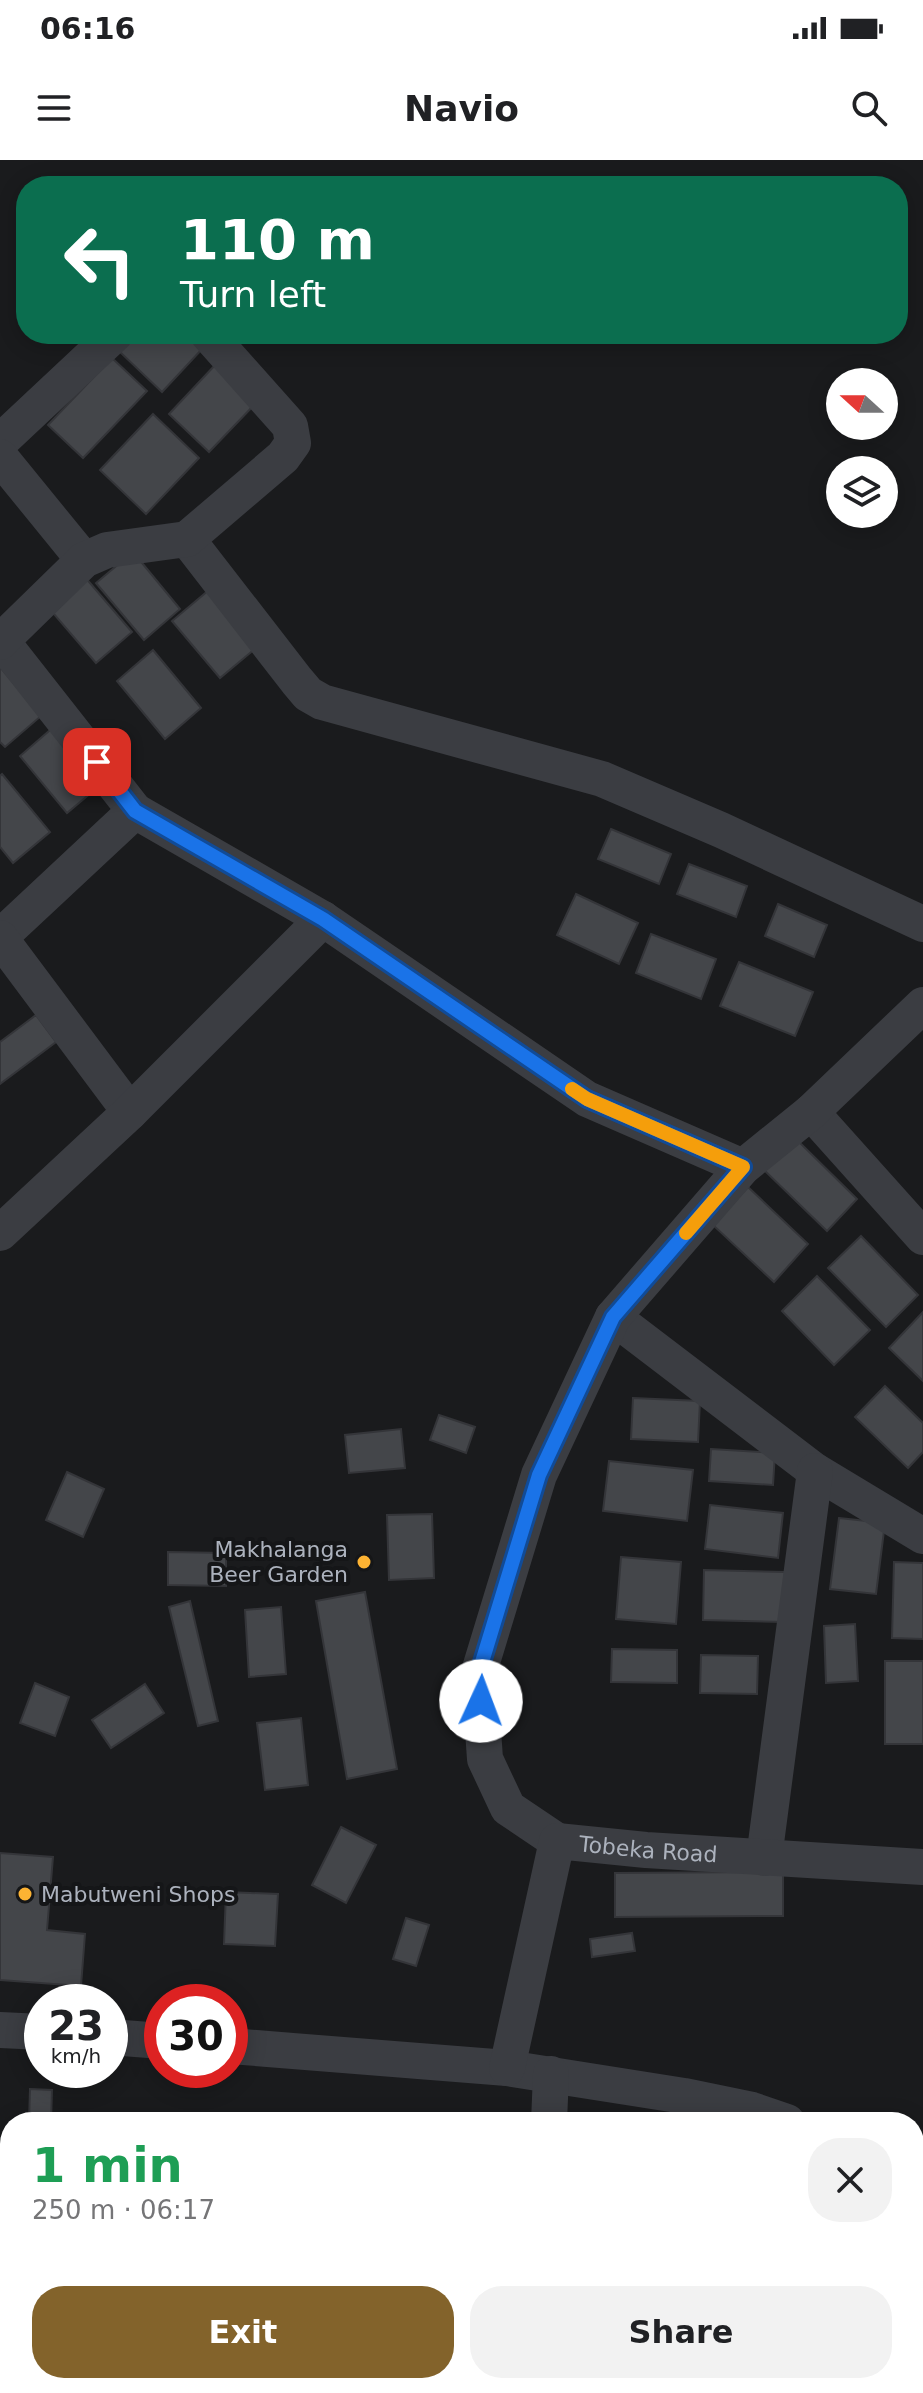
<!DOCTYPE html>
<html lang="en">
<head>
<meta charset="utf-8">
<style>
	:root { --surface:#fff; --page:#f2f2f2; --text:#202124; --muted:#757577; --accent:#83632b }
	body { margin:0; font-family:"DejaVu Sans",sans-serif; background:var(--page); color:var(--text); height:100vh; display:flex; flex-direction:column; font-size:30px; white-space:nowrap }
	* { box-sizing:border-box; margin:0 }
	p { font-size:26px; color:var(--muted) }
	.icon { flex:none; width:44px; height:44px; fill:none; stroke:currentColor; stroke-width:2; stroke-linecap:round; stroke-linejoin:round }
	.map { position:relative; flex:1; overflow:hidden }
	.panel { position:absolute; left:0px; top:1952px; width:924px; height:282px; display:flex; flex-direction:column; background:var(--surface); border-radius:32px 32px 0 0; box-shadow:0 4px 20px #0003 }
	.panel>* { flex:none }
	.hud { position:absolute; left:16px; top:16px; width:892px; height:168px; border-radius:32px; box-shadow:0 4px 20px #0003; background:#0b6e4f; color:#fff; overflow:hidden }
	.needle { width:52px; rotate:291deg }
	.fabs { position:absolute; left:826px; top:208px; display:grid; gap:16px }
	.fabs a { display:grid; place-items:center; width:72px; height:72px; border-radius:50%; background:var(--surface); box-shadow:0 4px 20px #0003; font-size:40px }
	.speed { position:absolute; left:24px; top:1824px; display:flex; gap:16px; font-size:40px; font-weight:700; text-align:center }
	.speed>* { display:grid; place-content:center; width:104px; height:104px; border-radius:50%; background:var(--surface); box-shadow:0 4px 20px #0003; line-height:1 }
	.speed small { font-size:20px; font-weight:400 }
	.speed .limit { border:12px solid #d22; background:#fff; color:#111 }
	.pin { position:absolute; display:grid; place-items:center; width:68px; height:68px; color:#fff; margin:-34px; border-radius:16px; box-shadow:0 4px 12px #0006 }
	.me { position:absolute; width:88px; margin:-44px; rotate:2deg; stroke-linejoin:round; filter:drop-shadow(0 0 6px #0008) }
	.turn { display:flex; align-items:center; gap:28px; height:168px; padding:0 32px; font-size:36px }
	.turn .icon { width:104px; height:104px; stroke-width:2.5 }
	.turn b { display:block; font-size:56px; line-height:68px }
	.round { display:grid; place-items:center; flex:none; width:84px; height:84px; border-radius:32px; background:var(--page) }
	.head { display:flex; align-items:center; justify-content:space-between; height:136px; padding:0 32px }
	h1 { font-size:48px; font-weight:700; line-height:60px; color:#1e9e55 }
	.button { display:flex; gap:16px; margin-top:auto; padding:16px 32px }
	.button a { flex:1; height:92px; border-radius:32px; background:var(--accent); color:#fff; font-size:32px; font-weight:700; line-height:92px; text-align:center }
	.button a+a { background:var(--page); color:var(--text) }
	.status { display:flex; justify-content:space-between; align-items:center; height:56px; padding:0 40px; background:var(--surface); direction:ltr }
	.status svg { height:22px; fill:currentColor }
	header { display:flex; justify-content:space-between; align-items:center; height:104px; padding:0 32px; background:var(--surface); font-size:36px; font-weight:700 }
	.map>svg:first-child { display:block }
	.building { fill:#44464a; stroke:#343539; stroke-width:2 }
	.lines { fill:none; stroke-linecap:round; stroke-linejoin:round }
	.minor { stroke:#3b3d42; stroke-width:36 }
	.route-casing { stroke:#114b97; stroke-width:20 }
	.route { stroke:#1a73e8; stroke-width:14 }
	.slow { stroke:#f59e0b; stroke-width:14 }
	.poi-dot { fill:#fdb333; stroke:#151618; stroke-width:3 }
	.labels { text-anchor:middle; stroke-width:8; stroke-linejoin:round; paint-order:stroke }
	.poi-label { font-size:22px; fill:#acb2bd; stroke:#151618; text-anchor:end }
	.street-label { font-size:22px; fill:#acb2bd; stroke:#151618 }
</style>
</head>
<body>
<div class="status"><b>06:16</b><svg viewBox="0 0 49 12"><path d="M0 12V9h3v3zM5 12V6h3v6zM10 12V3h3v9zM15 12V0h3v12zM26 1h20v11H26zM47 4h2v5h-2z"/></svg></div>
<header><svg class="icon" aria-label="menu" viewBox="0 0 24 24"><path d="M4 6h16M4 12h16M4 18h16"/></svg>Navio<svg class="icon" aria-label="search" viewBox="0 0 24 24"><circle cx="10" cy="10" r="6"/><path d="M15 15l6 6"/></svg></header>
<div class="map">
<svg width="923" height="2233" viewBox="0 0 923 2233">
	<rect width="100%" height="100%" fill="#1a1b1d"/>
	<g class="building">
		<path d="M 137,174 L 188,174 L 203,188 L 162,232 L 120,192 Z"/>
		<path d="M 112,198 L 147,231 L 83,298 L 48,265 Z"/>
		<path d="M 217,203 L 257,242 L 209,292 L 169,254 Z"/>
		<path d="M 153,254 L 199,298 L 146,354 L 100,310 Z"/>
		<path d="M 133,392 L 180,449 L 144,480 L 96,423 Z"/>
		<path d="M 84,416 L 132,472 L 96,503 L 47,446 Z"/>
		<path d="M 209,430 L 256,488 L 220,518 L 172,461 Z"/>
		<path d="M 153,490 L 201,548 L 165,579 L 117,521 Z"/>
		<path d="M 0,507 L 41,556 L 5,587 L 0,582 Z"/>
		<path d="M 56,565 L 104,622 L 67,653 L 20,596 Z"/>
		<path d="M 2,614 L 50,672 L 13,703 L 0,687 L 0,616 Z"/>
		<path d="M 611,669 L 671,694 L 659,724 L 598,699 Z"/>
		<path d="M 689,704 L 747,726 L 736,757 L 677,734 Z"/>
		<path d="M 576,734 L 638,763 L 619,804 L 557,775 Z"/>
		<path d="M 778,744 L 827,765 L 814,797 L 765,776 Z"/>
		<path d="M 651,774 L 716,799 L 701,839 L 636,813 Z"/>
		<path d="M 739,802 L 813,832 L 795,876 L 720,846 Z"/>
		<path d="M 36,855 L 56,882 L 0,924 L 0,882 Z"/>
		<path d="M 795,978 L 857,1039 L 827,1071 L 764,1010 Z"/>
		<path d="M 748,1027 L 808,1084 L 774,1122 L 713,1065 Z"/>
		<path d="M 861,1076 L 918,1135 L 886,1167 L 828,1108 Z"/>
		<path d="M 817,1116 L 870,1170 L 834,1205 L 782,1151 Z"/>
		<path d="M 923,1152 L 923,1221 L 889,1188 Z"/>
		<path d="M 885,1226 L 923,1263 L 923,1292 L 908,1308 L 855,1257 Z"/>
		<path d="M 633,1238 L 700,1241 L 698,1282 L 631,1279 Z"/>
		<path d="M 439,1255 L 475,1267 L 466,1293 L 430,1280 Z"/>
		<path d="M 401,1269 L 405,1308 L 349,1313 L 345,1275 Z"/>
		<path d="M 711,1289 L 775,1293 L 773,1325 L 709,1321 Z"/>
		<path d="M 609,1301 L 693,1310 L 687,1361 L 603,1351 Z"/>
		<path d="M 67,1312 L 104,1329 L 83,1377 L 46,1360 Z"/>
		<path d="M 710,1345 L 783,1353 L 778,1398 L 705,1389 Z"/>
		<path d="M 432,1354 L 434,1418 L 389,1420 L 387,1355 Z"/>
		<path d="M 839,1358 L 885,1363 L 876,1434 L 830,1429 Z"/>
		<path d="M 168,1392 L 226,1393 L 226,1426 L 168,1425 Z"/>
		<path d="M 621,1397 L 681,1402 L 676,1464 L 616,1459 Z"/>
		<path d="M 894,1402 L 923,1403 L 923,1479 L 892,1478 Z"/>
		<path d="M 704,1410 L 785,1412 L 783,1462 L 703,1460 Z"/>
		<path d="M 365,1432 L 397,1609 L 347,1619 L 316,1441 Z"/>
		<path d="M 190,1441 L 218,1561 L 198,1566 L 169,1447 Z"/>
		<path d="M 281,1447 L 286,1514 L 249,1517 L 245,1450 Z"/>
		<path d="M 855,1464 L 858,1521 L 826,1523 L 824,1466 Z"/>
		<path d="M 612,1489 L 677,1490 L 677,1523 L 611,1522 Z"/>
		<path d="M 701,1495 L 758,1496 L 757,1534 L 700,1533 Z"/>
		<rect x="885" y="1501" width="38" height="83"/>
		<path d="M 35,1523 L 69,1537 L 55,1576 L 20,1563 Z"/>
		<path d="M 145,1524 L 164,1553 L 111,1588 L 92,1560 Z"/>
		<path d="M 301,1558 L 308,1625 L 265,1630 L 257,1563 Z"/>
		<path d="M 341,1667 L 376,1685 L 346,1743 L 312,1725 Z"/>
		<path d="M 0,1693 L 53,1697 L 47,1770 L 85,1774 L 81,1826 L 0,1820 Z"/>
		<path d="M 783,1712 L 783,1756 L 615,1757 L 615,1713 Z"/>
		<path d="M 226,1732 L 278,1734 L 275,1786 L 224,1784 Z"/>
		<path d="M 406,1758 L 429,1765 L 416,1806 L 393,1799 Z"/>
		<path d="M 632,1773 L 635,1791 L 592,1797 L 590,1779 Z"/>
		<path d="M 30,1929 L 52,1930 L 51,1962 L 29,1962 Z"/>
		<path d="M 10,2220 L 10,2224 L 18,2224 L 20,2232 L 32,2230 L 31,2224 L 50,2224 L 50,2226 L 54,2226 L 55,2233 L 4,2233 L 2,2222 Z"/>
		<path d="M 71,2224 L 90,2224 L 91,2228 L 103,2226 L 103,2224 L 148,2224 L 149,2233 L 69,2233 L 69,2231 L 72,2230 Z"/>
		<path d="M 476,2224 L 531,2224 L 530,2233 L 475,2233 Z"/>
		<path d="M 568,2224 L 609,2224 L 608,2233 L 552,2233 L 553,2225 L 567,2226 Z"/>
	</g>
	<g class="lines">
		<g class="minor">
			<path d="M 0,282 L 115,174"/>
			<path d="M 0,297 L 84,400"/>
			<path d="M 187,379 L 297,521 L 308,534 L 322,542 L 602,619 L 721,670 L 923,764"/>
			<path d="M 0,479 L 135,651"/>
			<path d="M 0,482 L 84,400 L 107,390 L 187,379 L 283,297 L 293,283 L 290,266 L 208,174"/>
			<path d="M 0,777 L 135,651 L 323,759 L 587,939 L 743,1007"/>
			<path d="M 0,778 L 130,952"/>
			<path d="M 811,952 L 923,1077"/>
			<path d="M 0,1073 L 130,952 L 323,759"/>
			<path d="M 613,1157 L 815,1311 L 923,1376"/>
			<path d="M 557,1681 L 508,1648 L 485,1599 L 479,1512 L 539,1315 L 613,1157 L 743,1007 L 811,952 L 923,845"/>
			<path d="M 764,1698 L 815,1311"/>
			<path d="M 0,1870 L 42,1872"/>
			<path d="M 110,1877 L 162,1881"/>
			<path d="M 230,1886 L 507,1908 L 684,1936 L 752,1950 L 787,1962"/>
			<path id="s1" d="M 507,1908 L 557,1681 L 646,1690 L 923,1707"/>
			<path d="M 549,1962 L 551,1914"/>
			<path d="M 914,2032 L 923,2037"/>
			<path d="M 0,2053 L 8,2061 L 10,2160"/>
			<path d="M 316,2224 L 316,2233"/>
			<path d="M 444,2233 L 448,2224"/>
			<path d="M 639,2233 L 640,2224"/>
			<path d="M 843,2233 L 843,2224"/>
		</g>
	</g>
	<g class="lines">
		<defs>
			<path id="route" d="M 97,602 L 135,651 L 323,759 L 587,939 L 743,1007 L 613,1157 L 539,1315 L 479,1512 L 481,1541"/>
		</defs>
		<use href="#route" class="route-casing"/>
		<use href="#route" class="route"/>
		<path class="slow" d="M 572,929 L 587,939 L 743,1007 L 686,1073"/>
	</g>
	<g class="poi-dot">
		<circle cx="364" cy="1402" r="8"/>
		<circle cx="25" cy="1734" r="8"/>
	</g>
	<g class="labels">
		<g class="poi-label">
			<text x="348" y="1397">Makhalanga<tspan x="348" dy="25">Beer Garden</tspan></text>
			<text x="41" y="1742" text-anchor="start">Mabutweni Shops</text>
		</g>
		<g class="street-label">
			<text dy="8" stroke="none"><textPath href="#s1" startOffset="324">Tobeka Road</textPath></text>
		</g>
	</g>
</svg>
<div class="fabs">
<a><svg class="needle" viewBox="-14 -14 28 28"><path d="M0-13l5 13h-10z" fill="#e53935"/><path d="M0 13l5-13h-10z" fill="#757577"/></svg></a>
<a><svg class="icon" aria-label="layers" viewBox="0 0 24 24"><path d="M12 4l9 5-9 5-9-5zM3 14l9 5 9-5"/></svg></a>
</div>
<div class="speed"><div>23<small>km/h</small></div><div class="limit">30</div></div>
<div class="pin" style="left:97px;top:602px;background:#d93025"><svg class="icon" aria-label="arrive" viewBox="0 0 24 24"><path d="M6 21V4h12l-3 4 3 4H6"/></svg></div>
<svg class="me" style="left:481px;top:1541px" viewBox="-20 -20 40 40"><circle r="19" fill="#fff"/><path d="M0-13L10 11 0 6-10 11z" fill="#1a73e8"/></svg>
<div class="hud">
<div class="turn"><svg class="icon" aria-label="left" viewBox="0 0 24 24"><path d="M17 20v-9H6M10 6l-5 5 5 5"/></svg><div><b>110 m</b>Turn left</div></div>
</div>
<section class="panel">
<div class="head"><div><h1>1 min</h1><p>250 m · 06:17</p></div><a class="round"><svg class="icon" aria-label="close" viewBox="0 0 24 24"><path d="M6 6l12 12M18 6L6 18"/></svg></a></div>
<div class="button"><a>Exit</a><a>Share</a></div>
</section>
</div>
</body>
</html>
